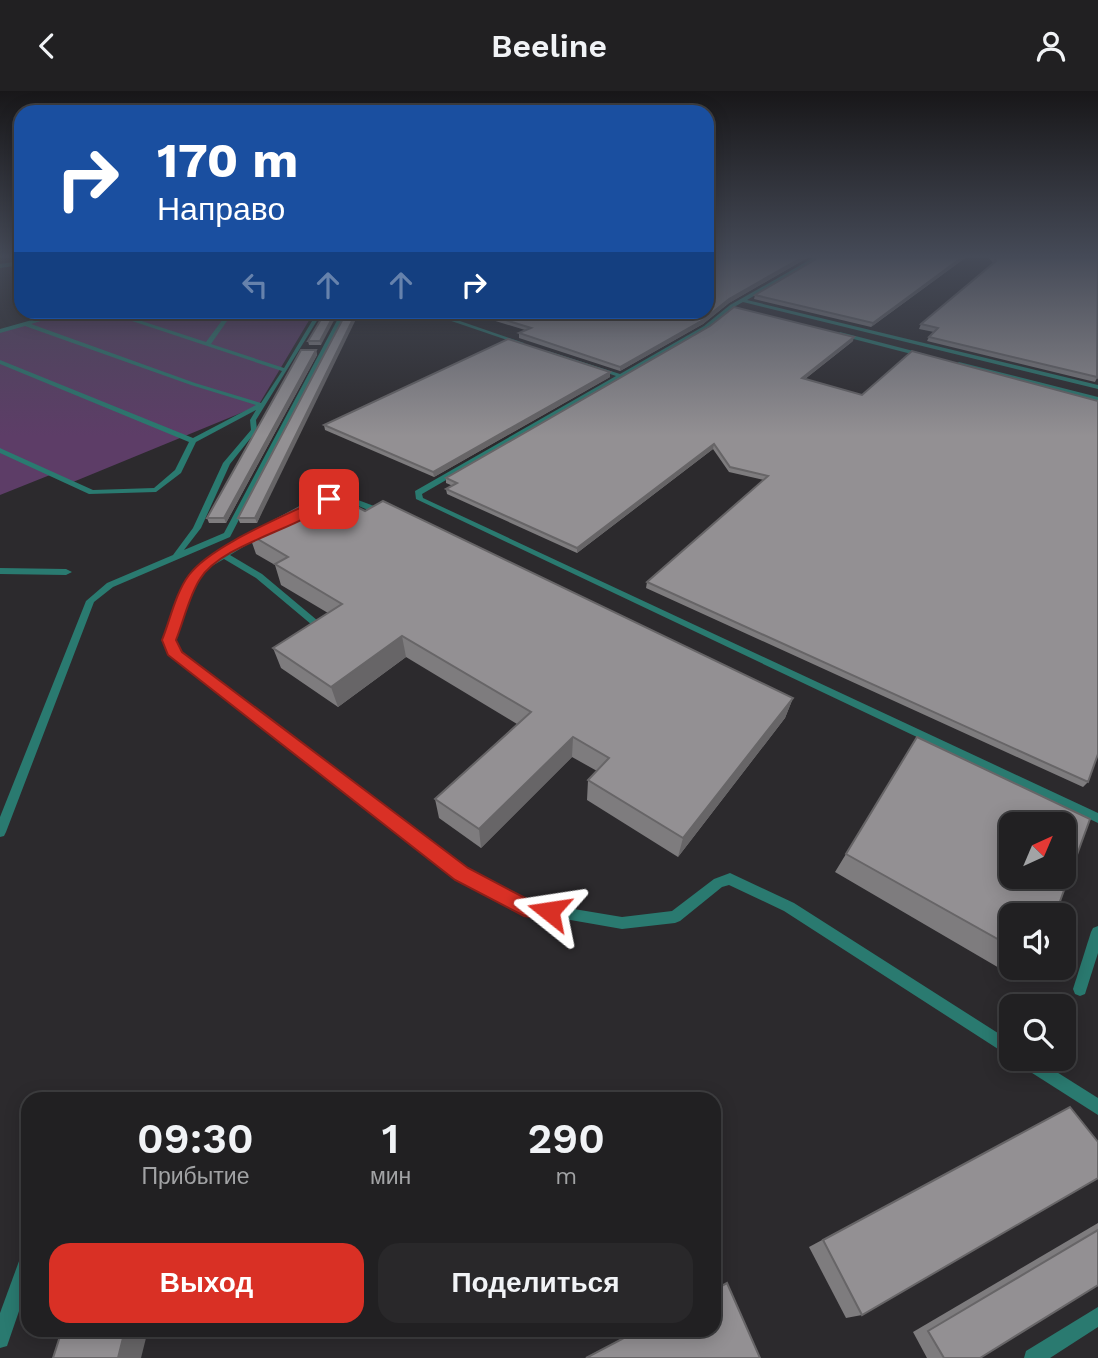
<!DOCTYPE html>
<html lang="ru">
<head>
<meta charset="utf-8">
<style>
	:root { --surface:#212022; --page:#29282a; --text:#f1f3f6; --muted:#a2a3a5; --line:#3e3e40; --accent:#d93025 }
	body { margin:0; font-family:"Work Sans",sans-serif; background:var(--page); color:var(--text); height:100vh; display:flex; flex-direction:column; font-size:26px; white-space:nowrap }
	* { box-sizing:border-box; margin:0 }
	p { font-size:23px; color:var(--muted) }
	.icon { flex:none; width:38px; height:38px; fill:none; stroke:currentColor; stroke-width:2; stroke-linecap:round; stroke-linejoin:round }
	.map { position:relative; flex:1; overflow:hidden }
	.panel { position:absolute; left:21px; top:1001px; width:700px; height:245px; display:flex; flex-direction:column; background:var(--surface); border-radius:21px; box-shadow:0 4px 18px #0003,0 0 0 2px var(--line) }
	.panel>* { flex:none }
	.banner { position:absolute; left:14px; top:14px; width:700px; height:214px; border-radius:21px; box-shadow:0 4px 18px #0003,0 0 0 2px var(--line); background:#1a4fa0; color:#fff; overflow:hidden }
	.needle { width:46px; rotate:44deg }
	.fabs { position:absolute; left:999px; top:721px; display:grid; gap:14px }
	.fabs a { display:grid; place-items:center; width:77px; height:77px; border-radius:14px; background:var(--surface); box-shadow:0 4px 18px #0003,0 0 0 2px var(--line); font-size:35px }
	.pin { position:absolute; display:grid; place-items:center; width:60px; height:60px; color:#fff; margin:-30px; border-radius:14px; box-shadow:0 4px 10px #0006 }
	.me { position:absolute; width:77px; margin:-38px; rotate:285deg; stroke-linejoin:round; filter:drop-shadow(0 0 5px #0008) }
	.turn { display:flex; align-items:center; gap:24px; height:147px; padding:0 28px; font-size:32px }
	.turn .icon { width:91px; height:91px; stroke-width:2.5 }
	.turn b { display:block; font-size:49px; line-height:60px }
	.lanes { display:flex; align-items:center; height:66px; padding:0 28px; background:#0003; justify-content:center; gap:35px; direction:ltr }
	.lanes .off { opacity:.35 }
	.eta { display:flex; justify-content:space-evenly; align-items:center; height:119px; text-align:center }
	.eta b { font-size:42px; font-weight:600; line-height:49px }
	.primary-button { display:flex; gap:14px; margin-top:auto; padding:14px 28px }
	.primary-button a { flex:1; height:80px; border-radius:21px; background:var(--accent); color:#fff; font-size:28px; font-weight:600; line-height:80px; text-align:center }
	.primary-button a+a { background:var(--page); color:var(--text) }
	header { display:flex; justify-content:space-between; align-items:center; height:91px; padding:0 28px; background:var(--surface); font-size:32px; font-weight:600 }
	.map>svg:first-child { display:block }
	.green { fill:#5d3d67 }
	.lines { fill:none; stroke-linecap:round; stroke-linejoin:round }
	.service { fill:#2a7a70; fill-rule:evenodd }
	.minor { fill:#2a7a70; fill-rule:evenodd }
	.wall { fill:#7e7c7e }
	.shaded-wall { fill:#676567 }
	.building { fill:#939093; stroke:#676567; stroke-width:2; fill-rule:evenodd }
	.route { fill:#d93025; stroke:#8d1f18; stroke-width:2 }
</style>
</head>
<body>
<header><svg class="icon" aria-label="back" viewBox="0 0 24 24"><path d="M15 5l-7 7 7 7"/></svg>Beeline<svg class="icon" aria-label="person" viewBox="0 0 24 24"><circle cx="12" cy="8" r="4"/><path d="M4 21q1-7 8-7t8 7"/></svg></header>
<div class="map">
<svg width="1098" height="1267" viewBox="0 0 1098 1267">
	<rect width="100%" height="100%" fill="#2c2a2d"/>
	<path class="green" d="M 67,221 L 314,221 L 258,315 L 73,391 L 50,384 L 0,404 L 0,240 Z"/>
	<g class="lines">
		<g class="service">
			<path d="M 813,167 L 819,167 L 747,209 L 1098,294 L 1098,298 L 743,211 L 734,216 L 708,237 L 422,403 L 423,407 L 1098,722 L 1098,732 L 416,408 L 415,400 L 616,285 L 548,262 L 548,260 L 620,283 L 704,235 L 730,214 Z"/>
			<path d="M 64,220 L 73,220 L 31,233 L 195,292 L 261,312 L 282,280 L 102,220 L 111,220 L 206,251 L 229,220 L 234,220 L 211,253 L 284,277 L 318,220 L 323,220 L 256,329 L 257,339 L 230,373 L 201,437 L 184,459 L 224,442 L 342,220 L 347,220 L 230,446 L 113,496 L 94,511 L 6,741 L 4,745 L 0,746 L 0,726 L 86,510 L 107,492 L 173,464 L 193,437 L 223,372 L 251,339 L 250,329 L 256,319 L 196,351 L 181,382 L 156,401 L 89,403 L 0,362 L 0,357 L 2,358 L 93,399 L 154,397 L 175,379 L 189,351 L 0,273 L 0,269 L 193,347 L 256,314 L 191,294 L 25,235 L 0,242 L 0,238 Z"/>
			<path d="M 422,220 L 431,220 L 524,252 L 519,253 Z"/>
			<path d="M 840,241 L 925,263 L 926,264 L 923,266 L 838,244 Z"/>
			<path d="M 959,271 L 1098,306 L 1098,310 L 957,274 L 956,273 Z"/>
			<path d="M 342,403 L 374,415 L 375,417 L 368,419 L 342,408 L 325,412 L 321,410 Z"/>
			<path d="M 261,439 L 267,439 L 268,441 L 230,464 L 262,483 L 324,535 L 326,537 L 324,539 L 318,539 L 256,487 L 224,468 L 205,479 L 197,488 L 174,549 L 180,562 L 466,779 L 526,810 L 622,826 L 672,820 L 714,788 L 730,782 L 794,812 L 1012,951 L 1012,967 L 784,820 L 729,794 L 722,796 L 680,830 L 675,832 L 622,838 L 519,820 L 458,787 L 171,564 L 164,549 L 189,487 L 199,475 L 219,464 L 219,461 L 224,461 Z"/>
			<path d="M 1098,835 L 1098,862 L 1085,903 L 1080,905 L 1075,903 L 1073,898 L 1091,841 L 1093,837 Z"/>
			<path d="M 1016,968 L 1036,968 L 1098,1007 L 1098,1024 L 1018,973 Z"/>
			<path d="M 28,1159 L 28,1194 L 7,1255 L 0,1257 L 0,1222 L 22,1162 Z"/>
			<path d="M 1098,1216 L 1098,1236 L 1050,1267 L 1024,1267 L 1026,1260 Z"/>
		</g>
		<g class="minor">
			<path d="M 21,170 L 21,174 L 0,177 L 0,173 Z"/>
			<path d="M 0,477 L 66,478 L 72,481 L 66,484 L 0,483 Z"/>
		</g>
	</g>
	<g class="wall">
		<path d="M 707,167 L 807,167 L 729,212 L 703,233 L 620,280 L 519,247 L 519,242 L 525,239 L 463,220 L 707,220 Z"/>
		<path d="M 818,167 L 965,167 L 871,236 L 754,208 L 755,204 Z"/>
		<path d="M 989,167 L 1098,167 L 1098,288 L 1097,287 L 1095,291 L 927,250 L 929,246 L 934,241 L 919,238 L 921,233 L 993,172 Z"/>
		<path d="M 326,220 L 321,254 L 309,254 L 308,250 Z"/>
		<path d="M 347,220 L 257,432 L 240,432 L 238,427 Z"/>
		<path d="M 853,250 L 805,288 L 1088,691 L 1083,696 L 646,497 L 647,491 L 764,389 L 729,381 L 713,358 L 577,462 L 447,403 L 446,398 L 453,395 L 446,392 L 446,387 Z"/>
		<path d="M 316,259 L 317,264 L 226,432 L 209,432 L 207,427 Z"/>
		<path d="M 610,286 L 434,386 L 325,339 L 324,334 Z"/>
		<path d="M 365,420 L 793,607 L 785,627 L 678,766 L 587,709 L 588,689 L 597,680 L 572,666 L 481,757 L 439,727 L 435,708 L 517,633 L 406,566 L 338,616 L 281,577 L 273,557 L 328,522 L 281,494 L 275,474 L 256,463 L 249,443 Z"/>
		<path d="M 846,763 L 1012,824 L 1012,877 L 1031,877 L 1018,888 L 835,781 Z"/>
		<path d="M 1070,1016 L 862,1224 L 846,1227 L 809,1156 Z"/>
		<path d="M 1098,1132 L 1098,1194 L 980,1267 L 927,1267 L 913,1241 Z"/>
	</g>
	<g class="shaded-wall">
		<path d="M 801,167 L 807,167 L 729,212 L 703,233 L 620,280 L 620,276 L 729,208 Z"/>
		<path d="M 961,167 L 965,167 L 871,236 L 873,232 Z"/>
		<path d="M 336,220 L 339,220 L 321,254 L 320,250 Z"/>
		<path d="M 357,220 L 360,220 L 257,432 L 255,427 Z"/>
		<path d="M 854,246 L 853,250 L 800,292 L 802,287 Z"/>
		<path d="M 316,259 L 317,264 L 226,432 L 224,427 Z"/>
		<path d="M 610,281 L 610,286 L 434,386 L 433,381 Z"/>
		<path d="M 714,353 L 713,358 L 577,462 L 577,457 Z"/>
		<path d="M 402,545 L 406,566 L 338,616 L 331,596 Z"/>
		<path d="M 793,607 L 785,627 L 678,766 L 683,747 Z"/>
		<path d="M 573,646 L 572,666 L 481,757 L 479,738 Z"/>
		<path d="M 125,1239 L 148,1239 L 141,1267 L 118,1267 Z"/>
	</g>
	<g class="building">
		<path d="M 707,167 L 801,167 L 729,208 L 703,229 L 620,276 L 519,242 L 531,237 L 476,220 L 707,220 Z"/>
		<path d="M 818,167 L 961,167 L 873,232 L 755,204 Z"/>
		<path d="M 994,167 L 1098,167 L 1097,286 L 929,246 L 938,237 L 921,233 L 996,170 Z"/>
		<path d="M 734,216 L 854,246 L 802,287 L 862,304 L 912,260 L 1098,310 L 1098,663 L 1088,691 L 647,491 L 768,385 L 730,376 L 714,353 L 577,457 L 446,398 L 457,392 L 446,387 L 710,235 Z"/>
		<path d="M 326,220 L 336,220 L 320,250 L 308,250 Z"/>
		<path d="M 347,220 L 357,220 L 255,427 L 238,427 Z"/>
		<path d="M 508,248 L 610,281 L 433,381 L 324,334 Z"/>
		<path d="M 301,259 L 316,259 L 224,427 L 207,427 Z"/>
		<path d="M 328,401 L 365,420 L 383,410 L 793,607 L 683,747 L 588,689 L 609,667 L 573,646 L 479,738 L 435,708 L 531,621 L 402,545 L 331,596 L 273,557 L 342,513 L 275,473 L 288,466 L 249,443 Z"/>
		<path d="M 917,646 L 1090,728 L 1055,824 L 1012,824 L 1012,856 L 846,763 ZM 1012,733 L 1064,733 L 1064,786 L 1012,786 Z"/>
		<path d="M 1070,1016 L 1098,1051 L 1098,1087 L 862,1224 L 823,1149 Z"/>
		<path d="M 1098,1139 L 1098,1194 L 980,1267 L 944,1267 L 928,1240 Z"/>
		<path d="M 727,1192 L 760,1267 L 586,1267 L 639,1239 L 714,1239 L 714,1199 Z"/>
		<path d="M 62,1239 L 125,1239 L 118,1267 L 53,1267 Z"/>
	</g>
	<linearGradient id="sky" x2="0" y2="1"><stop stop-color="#181719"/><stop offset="0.48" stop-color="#454a57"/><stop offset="1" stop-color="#454a57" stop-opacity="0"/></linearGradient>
	<rect width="1098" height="345" fill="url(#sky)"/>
	<path class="route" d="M 325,405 L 335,408 C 304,437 222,452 200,488 C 189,505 184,529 176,549 L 182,561 L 468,777 L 527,808 L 556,814 L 559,820 L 556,827 L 549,829 L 524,825 L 455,789 L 168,564 L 162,549 C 170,529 176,501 189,484 C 212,453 290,423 325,405 Z"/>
</svg>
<div class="fabs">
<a><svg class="needle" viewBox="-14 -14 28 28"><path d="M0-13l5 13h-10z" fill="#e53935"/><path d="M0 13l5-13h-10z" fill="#a2a3a5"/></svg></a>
<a><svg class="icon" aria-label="sound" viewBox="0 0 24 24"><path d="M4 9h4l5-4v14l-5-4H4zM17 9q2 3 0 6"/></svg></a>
<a><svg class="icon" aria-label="search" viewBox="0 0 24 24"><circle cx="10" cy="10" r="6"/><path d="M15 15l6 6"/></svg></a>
</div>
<div class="pin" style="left:329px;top:408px;background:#d93025"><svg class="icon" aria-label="arrive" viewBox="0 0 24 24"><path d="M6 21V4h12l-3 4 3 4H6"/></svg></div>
<svg class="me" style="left:549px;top:820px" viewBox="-20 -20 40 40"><path d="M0-17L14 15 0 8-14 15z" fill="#d93025" stroke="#fff" stroke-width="4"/></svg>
<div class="banner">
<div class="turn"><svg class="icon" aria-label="right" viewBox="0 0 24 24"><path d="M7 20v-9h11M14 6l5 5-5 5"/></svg><div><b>170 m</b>Направо</div></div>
<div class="lanes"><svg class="icon off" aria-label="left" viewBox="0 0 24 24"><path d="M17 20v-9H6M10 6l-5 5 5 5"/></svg><svg class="icon off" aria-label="ahead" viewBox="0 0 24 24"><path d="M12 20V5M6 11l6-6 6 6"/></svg><svg class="icon off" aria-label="ahead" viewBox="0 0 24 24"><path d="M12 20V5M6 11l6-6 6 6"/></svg><svg class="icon" aria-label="right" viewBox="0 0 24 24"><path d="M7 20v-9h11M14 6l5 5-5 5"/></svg></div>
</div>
<section class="panel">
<div class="eta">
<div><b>09:30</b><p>Прибытие</p></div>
<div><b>1</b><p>мин</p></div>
<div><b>290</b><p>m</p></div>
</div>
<div class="primary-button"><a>Выход</a><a>Поделиться</a></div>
</section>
</div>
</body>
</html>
